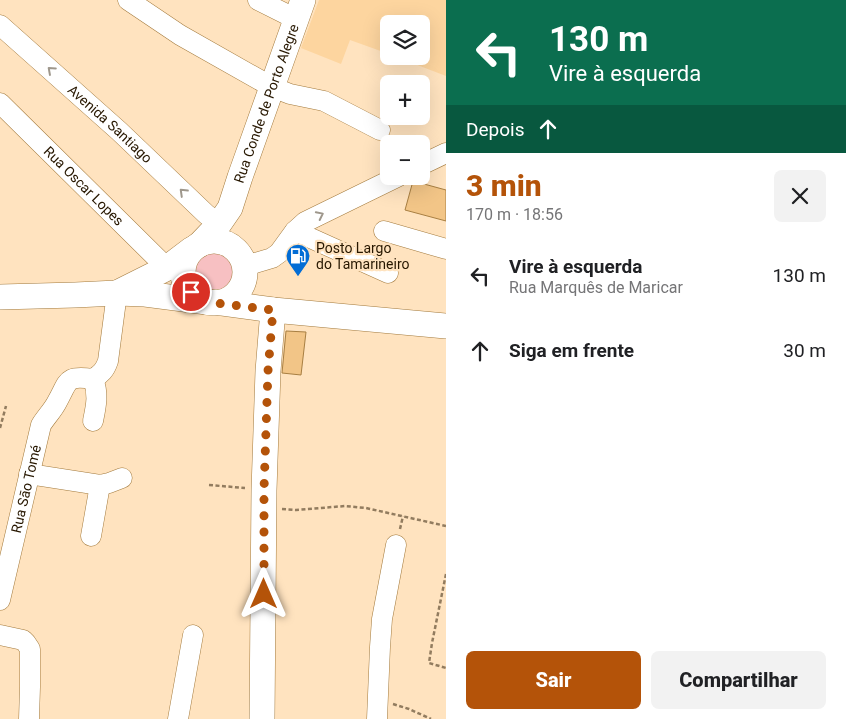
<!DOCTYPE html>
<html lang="pt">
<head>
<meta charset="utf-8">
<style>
	:root { --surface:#fff; --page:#f2f2f2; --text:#202124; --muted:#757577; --accent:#b45309 }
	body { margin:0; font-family:Roboto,sans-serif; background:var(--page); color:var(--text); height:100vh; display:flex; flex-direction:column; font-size:19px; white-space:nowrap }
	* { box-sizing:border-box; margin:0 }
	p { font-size:16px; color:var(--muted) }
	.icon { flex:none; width:28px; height:28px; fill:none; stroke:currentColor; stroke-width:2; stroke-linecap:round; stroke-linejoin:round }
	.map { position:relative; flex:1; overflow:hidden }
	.details { display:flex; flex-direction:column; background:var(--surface); width:400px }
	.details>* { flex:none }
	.banner { background:#0b6e4f; color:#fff; overflow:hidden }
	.buttons { position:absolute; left:380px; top:15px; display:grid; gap:10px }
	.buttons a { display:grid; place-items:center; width:50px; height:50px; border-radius:8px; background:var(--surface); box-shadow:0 5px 20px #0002; font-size:25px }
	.pin { position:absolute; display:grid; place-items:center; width:42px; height:42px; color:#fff; margin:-21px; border:2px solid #fff; border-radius:50%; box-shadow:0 1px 5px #0007 }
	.me { position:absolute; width:55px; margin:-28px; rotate:0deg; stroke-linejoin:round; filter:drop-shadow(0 0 4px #0008) }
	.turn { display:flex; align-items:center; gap:18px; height:105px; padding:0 20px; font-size:22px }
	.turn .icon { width:65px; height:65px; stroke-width:2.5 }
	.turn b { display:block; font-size:35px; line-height:42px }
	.then { display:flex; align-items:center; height:48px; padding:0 20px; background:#0003; gap:10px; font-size:19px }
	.round { display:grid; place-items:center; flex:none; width:52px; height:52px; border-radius:8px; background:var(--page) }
	.head { display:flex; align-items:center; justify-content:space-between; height:85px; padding:0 20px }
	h1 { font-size:30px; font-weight:800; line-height:38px; color:var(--accent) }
	.primary-button { display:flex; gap:10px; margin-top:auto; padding:10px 20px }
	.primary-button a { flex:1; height:58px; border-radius:8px; background:var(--accent); color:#fff; font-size:20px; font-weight:800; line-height:58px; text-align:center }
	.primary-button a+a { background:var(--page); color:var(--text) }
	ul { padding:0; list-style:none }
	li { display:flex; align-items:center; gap:15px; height:75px; padding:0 20px }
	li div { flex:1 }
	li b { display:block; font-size:19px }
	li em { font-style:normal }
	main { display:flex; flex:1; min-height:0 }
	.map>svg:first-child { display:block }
	.built { fill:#fdd59f }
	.green { fill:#f7c0c2 }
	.building { fill:#f2c587; stroke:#a87f42 }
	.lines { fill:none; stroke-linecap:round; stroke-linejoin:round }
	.minor-casing { stroke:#a37a3c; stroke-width:21 }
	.major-casing { stroke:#a37a3c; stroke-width:26 }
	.path { stroke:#927c5f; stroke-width:2.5; stroke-dasharray:4 2.5; stroke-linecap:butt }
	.minor { stroke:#fff; stroke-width:20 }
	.major { stroke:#fff; stroke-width:25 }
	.oneway { stroke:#9e978c }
	.route { stroke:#b45309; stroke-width:9; stroke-dasharray:0 16.2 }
	.labels { text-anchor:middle; stroke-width:4.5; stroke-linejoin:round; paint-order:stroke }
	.street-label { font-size:14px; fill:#271700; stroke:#ffe3bf }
	.poi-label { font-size:14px; fill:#271700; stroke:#ffe3bf; text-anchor:start }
</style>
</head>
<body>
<main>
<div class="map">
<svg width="446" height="719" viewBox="0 0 446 719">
	<rect width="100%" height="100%" fill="#ffe3bf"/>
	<path class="built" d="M 319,0 L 446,0 L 446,76 L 394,56 L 421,56 L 421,24 L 389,24 L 389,54 L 350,40 L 341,64 L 301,48 Z"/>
	<path class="green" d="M 212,249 C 252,250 235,303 205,288 C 197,283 190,269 196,261 C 199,256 207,252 212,249 Z"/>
	<g class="building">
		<path d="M 413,181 L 446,190 L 446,221 L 405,210 Z"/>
		<path d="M 286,331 L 306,332 L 301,375 L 282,373 Z"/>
	</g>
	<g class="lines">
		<defs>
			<g id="minor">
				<path d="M 128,0 L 180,35 L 272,87 L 290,94 L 324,101 L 380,130"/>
				<path d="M 258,0 L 296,19"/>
				<path id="s1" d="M 0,25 L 119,131 L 206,214 L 219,224"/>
				<path id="s2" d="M 0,103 L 167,268"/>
				<path d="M 421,165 L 446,153"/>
				<path d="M 295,231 L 388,273"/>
				<path d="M 384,231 L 446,249"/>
				<path d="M 245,266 L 272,258 L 279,253 L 295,231 L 305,222 L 399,176"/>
				<path d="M 93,379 C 101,374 105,370 108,361 L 117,293"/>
				<path d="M 93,379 C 99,394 96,406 93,421"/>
				<path d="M 29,474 L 100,485 L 109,483 L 122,478"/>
				<path d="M 91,536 L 100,485"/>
				<path id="s3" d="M 0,600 L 41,425 C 46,417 53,410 57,402 C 69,381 65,375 93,379"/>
				<path d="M 0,635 L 23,640 L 26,643 L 30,649 L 30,687 L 29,719"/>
				<path d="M 178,719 L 193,635"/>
				<path d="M 377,719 L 380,647 L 382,619 L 396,545"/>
			</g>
			<g id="major">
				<circle cx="214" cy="272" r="31"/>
				<path id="s4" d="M 199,245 L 219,224 L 230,208 L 240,177 L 303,0"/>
				<path d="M 119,292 L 167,268 L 192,249"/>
				<path d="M 0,297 L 75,295 L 117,293 L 145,294 L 207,302"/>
				<path d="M 215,302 L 273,310 L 446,326"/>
				<path d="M 262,719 L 264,490 L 268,371 L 273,310"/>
			</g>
		</defs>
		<use href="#minor" class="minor-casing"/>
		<use href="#major" class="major-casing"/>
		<g class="path">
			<path d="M 0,428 L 6,406"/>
			<path d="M 209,485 L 245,488"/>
			<path d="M 282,509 L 296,510 L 345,506 L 366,508 L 446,526"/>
			<path d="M 400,529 L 403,516"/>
			<path d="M 446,574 L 432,643 L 429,663 L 446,668"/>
			<path d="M 393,704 L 409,709 L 431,719"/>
		</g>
		<use href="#minor" class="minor"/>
		<use href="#major" class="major"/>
	</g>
	<defs><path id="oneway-chevron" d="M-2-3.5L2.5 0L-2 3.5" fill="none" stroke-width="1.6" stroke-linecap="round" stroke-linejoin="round" transform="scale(1.25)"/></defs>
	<g class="oneway">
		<use href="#oneway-chevron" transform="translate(51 70) rotate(-138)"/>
		<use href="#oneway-chevron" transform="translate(183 192) rotate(-136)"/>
		<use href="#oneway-chevron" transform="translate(320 215) rotate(-26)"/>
	</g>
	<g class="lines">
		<path class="route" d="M 191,292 L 198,298 L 207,302 L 273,310 L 268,371 L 264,490 L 264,594"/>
	</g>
	<defs>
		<symbol id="fuel-pin" viewBox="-11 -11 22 30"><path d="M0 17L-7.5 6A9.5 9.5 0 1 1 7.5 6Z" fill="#036dd5" stroke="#ffe3bf"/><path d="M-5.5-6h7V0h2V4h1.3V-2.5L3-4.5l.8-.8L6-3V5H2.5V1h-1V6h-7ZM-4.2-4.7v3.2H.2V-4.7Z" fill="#fff"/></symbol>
	</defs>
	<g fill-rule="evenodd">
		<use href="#fuel-pin" x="284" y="242" width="28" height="38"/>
	</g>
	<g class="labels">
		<g class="street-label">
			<text dy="5" stroke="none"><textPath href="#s4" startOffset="159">Rua Conde de Porto Alegre</textPath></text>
			<text dy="5" stroke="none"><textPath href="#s1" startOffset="148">Avenida Santiago</textPath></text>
			<text dy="5" stroke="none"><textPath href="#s2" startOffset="118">Rua Oscar Lopes</textPath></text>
			<text dy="5" stroke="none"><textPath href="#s3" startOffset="114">Rua Sāo Tomé</textPath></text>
		</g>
		<g class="poi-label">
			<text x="316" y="253">Posto Largo<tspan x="316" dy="16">do Tamarineiro</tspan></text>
		</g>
	</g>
</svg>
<div class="buttons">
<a><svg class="icon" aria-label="layers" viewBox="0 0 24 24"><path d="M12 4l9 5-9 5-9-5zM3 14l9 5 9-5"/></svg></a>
<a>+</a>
<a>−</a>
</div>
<div class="pin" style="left:191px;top:292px;background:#d93025"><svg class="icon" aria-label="arrive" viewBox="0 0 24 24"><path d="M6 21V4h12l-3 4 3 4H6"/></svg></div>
<svg class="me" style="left:264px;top:594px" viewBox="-20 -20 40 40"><path d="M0-17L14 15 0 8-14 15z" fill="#b45309" stroke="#fff" stroke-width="4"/></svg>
</div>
<section class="details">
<div class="banner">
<div class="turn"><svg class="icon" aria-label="left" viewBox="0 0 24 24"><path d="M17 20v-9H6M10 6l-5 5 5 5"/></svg><div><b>130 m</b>Vire à esquerda</div></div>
<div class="then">Depois<svg class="icon" aria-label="ahead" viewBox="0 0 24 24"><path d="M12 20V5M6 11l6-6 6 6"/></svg></div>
</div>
<div class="head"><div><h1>3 min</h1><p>170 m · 18:56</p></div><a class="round"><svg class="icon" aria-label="close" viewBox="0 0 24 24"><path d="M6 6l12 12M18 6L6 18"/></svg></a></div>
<ul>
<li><svg class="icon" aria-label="left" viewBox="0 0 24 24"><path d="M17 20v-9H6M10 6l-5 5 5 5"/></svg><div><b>Vire à esquerda</b><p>Rua Marquês de Maricar</p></div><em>130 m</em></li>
<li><svg class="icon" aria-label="ahead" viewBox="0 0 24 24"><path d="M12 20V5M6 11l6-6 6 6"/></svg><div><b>Siga em frente</b></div><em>30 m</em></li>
</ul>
<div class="primary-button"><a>Sair</a><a>Compartilhar</a></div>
</section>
</main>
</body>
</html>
